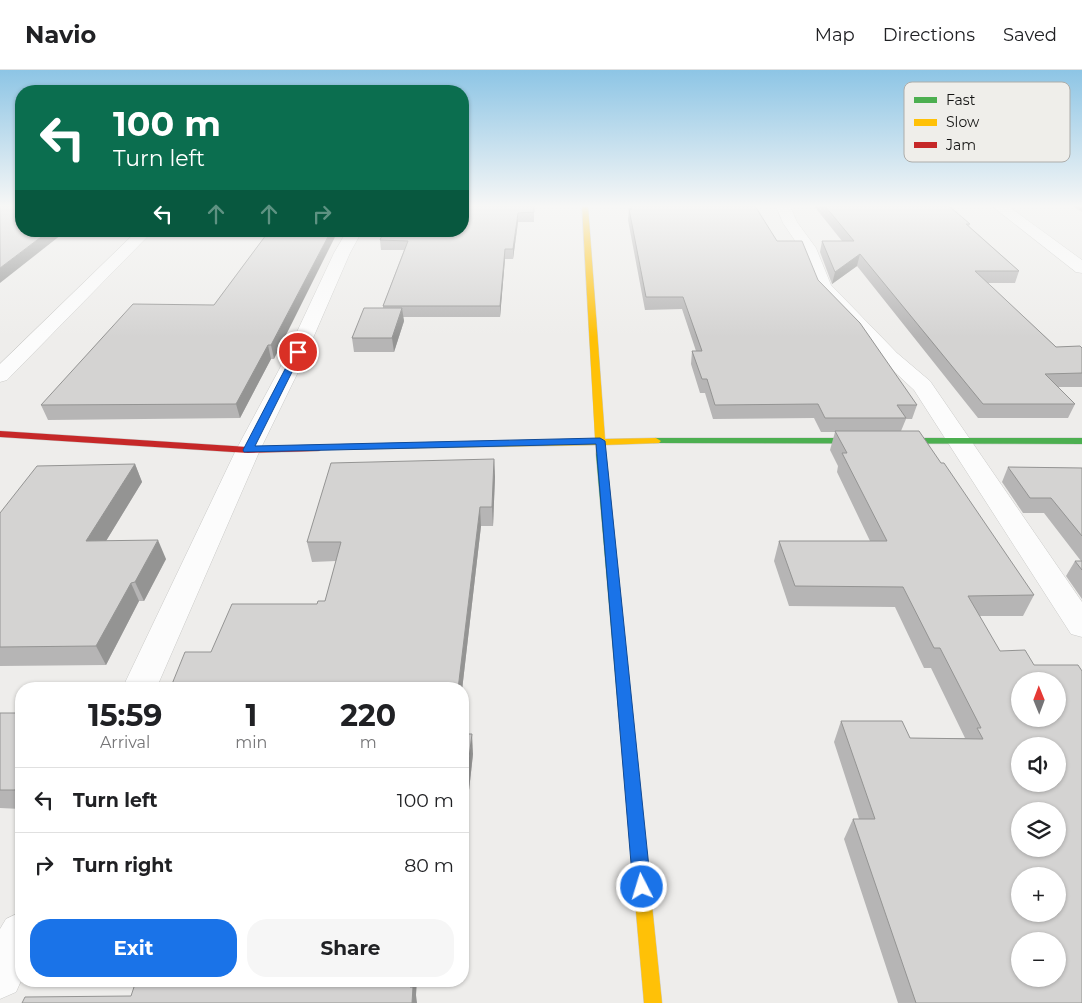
<!DOCTYPE html>
<html lang="en">
<head>
<meta charset="utf-8">
<style>
	:root { --surface:#fff; --page:#f6f6f6; --text:#202124; --muted:#757577; --line:#e0e0e0; --accent:#1a73e8 }
	body { margin:0; font-family:Montserrat,sans-serif; background:var(--page); color:var(--text); height:100vh; display:flex; flex-direction:column; font-size:19px; white-space:nowrap }
	* { box-sizing:border-box; margin:0 }
	p { font-size:16px; color:var(--muted) }
	.icon { flex:none; width:28px; height:28px; fill:none; stroke:currentColor; stroke-width:2; stroke-linecap:round; stroke-linejoin:round }
	.map { position:relative; flex:1; overflow:hidden }
	.drawer { position:absolute; left:15px; top:612px; width:454px; height:305px; display:flex; flex-direction:column; background:var(--surface); border-radius:20px; box-shadow:0 1px 4px #0004 }
	.drawer>* { flex:none }
	.guide { position:absolute; left:15px; top:15px; width:454px; height:152px; border-radius:20px; box-shadow:0 1px 4px #0004; background:#0b6e4f; color:#fff; overflow:hidden }
	.needle { width:32px; rotate:359deg }
	.controls { position:absolute; left:1011px; top:602px; display:grid; gap:10px }
	.controls a { display:grid; place-items:center; width:55px; height:55px; border-radius:50%; background:var(--surface); box-shadow:0 1px 4px #0004; font-size:25px }
	.pin { position:absolute; display:grid; place-items:center; width:42px; height:42px; color:#fff; margin:-21px; border:2px solid #fff; border-radius:50%; box-shadow:0 1px 5px #0007 }
	.me { position:absolute; width:55px; margin:-28px; rotate:355deg; stroke-linejoin:round; filter:drop-shadow(0 0 4px #0008) }
	.turn { display:flex; align-items:center; gap:18px; height:105px; padding:0 15px; font-size:22px }
	.turn .icon { width:65px; height:65px; stroke-width:2.5 }
	.turn b { display:block; font-size:35px; line-height:42px }
	.lanes { display:flex; align-items:center; height:48px; padding:0 15px; background:#0003; justify-content:center; gap:25px; direction:ltr }
	.lanes .off { opacity:.35 }
	.eta { display:flex; justify-content:space-evenly; align-items:center; height:85px; text-align:center }
	.eta b { font-size:30px; font-weight:700; line-height:35px }
	.primary-button { display:flex; gap:10px; margin-top:auto; padding:10px 15px }
	.primary-button a { flex:1; height:58px; border-radius:20px; background:var(--accent); color:#fff; font-size:20px; font-weight:700; line-height:58px; text-align:center }
	.primary-button a+a { background:var(--page); color:var(--text) }
	ul { padding:0; list-style:none }
	li { display:flex; align-items:center; gap:15px; height:65px; padding:0 15px; border-top:1px solid var(--line) }
	li div { flex:1 }
	li b { display:block; font-size:19px }
	li em { font-style:normal }
	header { display:flex; align-items:center; gap:30px; box-sizing:border-box; height:70px; padding:0 25px; background:var(--surface); border-bottom:1px solid var(--line) }
	header strong { font-size:24px }
	nav { display:flex; gap:28px; margin-inline-start:auto; font-size:18px }
	.map>svg:first-child { display:block }
	.lines { fill:none; stroke-linecap:round; stroke-linejoin:round }
	.street-casing { stroke:#cacac8; stroke-width:1 }
	.fast-casing { stroke:#cacac8; stroke-width:1 }
	.slow-casing { stroke:#cacac8; stroke-width:1 }
	.jam-casing { stroke:#cacac8; stroke-width:1 }
	.street { fill:#fcfcfc; fill-rule:evenodd }
	.fast { fill:#4caf50; fill-rule:evenodd }
	.slow { fill:#ffc107; fill-rule:evenodd }
	.jam { fill:#c62828; fill-rule:evenodd }
	.wall { fill:#b6b5b5 }
	.shaded-wall { fill:#949493 }
	.building { fill:#d4d3d2; stroke:#949493; fill-rule:evenodd }
	.route { fill:#1a73e8; stroke:#114b97 }
	.key { fill:#efeeea; stroke:#adadaa; stroke-width:1 }
	.key-label { font-size:14px; fill:#141413 }
</style>
</head>
<body>
<header>
<strong>Navio</strong>
<nav><a>Map</a><a>Directions</a><a>Saved</a></nav>
</header>
<div class="map">
<svg width="1082" height="933" viewBox="0 0 1082 933">
	<rect width="100%" height="100%" fill="#eeedeb"/>
	<g class="lines">
		<defs>
			<g id="street">
				<path d="M 776,136 L 790,136 L 797,152 L 816,178 L 831,215 L 897,283 L 930,311 L 1082,532 L 1082,567 L 1071,564 L 914,320 L 883,291 L 817,221 L 800,178 L 783,153 Z"/>
				<path d="M 992,136 L 1008,136 L 1082,190 L 1082,203 L 1076,202 Z"/>
				<path d="M 137,161 L 153,161 L 7,310 L 0,312 L 0,294 Z"/>
				<path d="M 347,161 L 362,161 L 350,183 L 300,298 L 260,380 L 156,619 L 122,619 L 236,380 L 280,298 L 334,183 Z"/>
				<path d="M 21,842 L 21,911 L 16,922 L 0,929 L 0,859 L 6,849 Z"/>
			</g>
			<g id="fast">
				<path d="M 656,368 L 1082,368 L 1082,374 L 653,373 L 651,371 Z"/>
				<path d="M 601,381 L 606,384 L 633,649 L 631,653 L 626,655 L 621,653 L 619,649 L 596,384 Z"/>
			</g>
			<g id="slow">
				<path d="M 582,136 L 588,136 L 605,369 L 656,368 L 661,371 L 659,373 L 605,375 L 606,384 L 601,387 L 596,384 L 596,375 L 316,380 L 314,378 L 319,375 L 595,369 Z"/>
				<path d="M 626,643 L 631,645 L 633,649 L 662,933 L 644,933 L 619,649 L 621,645 Z"/>
			</g>
			<path id="jam" d="M 0,361 L 248,377 L 319,375 L 324,378 L 319,381 L 248,383 L 0,367 Z"/>
		</defs>
		<use href="#street" class="street-casing"/>
		<use href="#fast" class="fast-casing"/>
		<use href="#slow" class="slow-casing"/>
		<use href="#jam" class="jam-casing"/>
		<use href="#street" class="street"/>
		<use href="#fast" class="fast"/>
		<use href="#slow" class="slow"/>
		<use href="#jam" class="jam"/>
	</g>
	<g class="wall">
		<path d="M 534,136 L 534,152 L 518,152 L 513,189 L 505,189 L 500,247 L 403,247 L 404,251 L 394,282 L 354,282 L 352,268 L 383,238 L 383,236 L 404,180 L 381,180 L 380,170 Z"/>
		<path d="M 631,136 L 777,171 L 818,210 L 917,335 L 912,349 L 906,349 L 901,361 L 1034,525 L 1023,546 L 980,546 L 1082,933 L 898,933 L 844,769 L 853,749 L 859,749 L 834,672 L 841,651 L 910,668 L 965,668 L 931,598 L 924,598 L 895,537 L 789,536 L 774,491 L 779,471 L 870,471 L 837,402 L 838,396 L 830,380 L 835,362 L 821,362 L 814,348 L 713,349 L 705,323 L 700,323 L 691,294 L 692,281 L 696,281 L 682,239 L 645,240 L 628,150 L 629,139 L 630,139 Z"/>
		<path d="M 814,136 L 949,136 L 970,154 L 969,156 L 1019,201 L 1015,213 L 988,213 L 1056,277 L 1082,278 L 1082,317 L 1058,317 L 1075,334 L 1068,348 L 978,348 L 857,196 L 832,214 L 820,182 L 822,171 L 842,171 Z"/>
		<path d="M 1073,136 L 1082,136 L 1082,142 Z"/>
		<path d="M 269,161 L 274,289 L 271,289 L 240,348 L 48,350 L 41,335 L 214,235 Z"/>
		<path d="M 494,389 L 495,407 L 493,456 L 481,456 L 462,620 L 211,582 L 317,534 L 325,531 L 336,491 L 312,492 L 307,472 Z"/>
		<path d="M 135,394 L 142,412 L 106,471 L 166,489 L 144,531 L 139,531 L 106,595 L 0,596 L 0,443 Z"/>
		<path d="M 1008,397 L 1082,398 L 1082,529 L 1066,506 L 1075,491 L 1081,491 L 1044,443 L 1023,443 L 1002,412 Z"/>
		<path d="M 0,643 L 21,643 L 21,739 L 0,738 Z"/>
		<path d="M 462,664 L 473,684 L 466,747 L 462,747 Z"/>
	</g>
	<g class="shaded-wall">
		<path d="M 518,143 L 518,152 L 513,189 L 513,179 Z"/>
		<path d="M 49,161 L 66,161 L 0,213 L 0,198 Z"/>
		<path d="M 331,161 L 338,161 L 274,289 L 271,275 Z"/>
		<path d="M 505,179 L 505,189 L 500,247 L 500,236 Z"/>
		<path d="M 860,184 L 857,196 L 832,214 L 835,202 Z"/>
		<path d="M 402,238 L 404,251 L 394,282 L 392,268 Z"/>
		<path d="M 268,275 L 271,289 L 240,348 L 236,334 Z"/>
		<path d="M 494,389 L 495,407 L 493,456 L 492,437 Z"/>
		<path d="M 135,394 L 142,412 L 95,489 L 86,471 Z"/>
		<path d="M 480,437 L 481,456 L 462,620 L 462,619 L 458,619 Z"/>
		<path d="M 158,470 L 166,489 L 144,531 L 135,512 Z"/>
		<path d="M 131,513 L 139,531 L 106,595 L 96,576 Z"/>
		<path d="M 472,664 L 473,684 L 466,747 L 464,727 Z"/>
		<path d="M 21,709 L 21,729 L 15,720 Z"/>
		<path d="M 411,911 L 417,911 L 416,925 L 417,933 L 412,933 L 410,917 Z"/>
	</g>
	<g class="building">
		<path d="M 0,136 L 21,136 L 21,161 L 49,161 L 0,198 Z"/>
		<path d="M 462,136 L 534,136 L 534,142 L 518,143 L 513,179 L 505,179 L 500,236 L 383,236 L 408,171 L 380,170 L 384,161 L 462,161 Z"/>
		<path d="M 631,136 L 755,136 L 777,171 L 802,171 L 818,210 L 860,253 L 917,335 L 897,335 L 906,348 L 825,348 L 818,334 L 715,335 L 707,309 L 702,309 L 692,281 L 702,281 L 683,227 L 646,227 L 629,139 L 632,139 Z"/>
		<path d="M 825,136 L 949,136 L 970,154 L 966,154 L 1019,201 L 975,201 L 1056,277 L 1080,276 L 1082,278 L 1082,303 L 1045,304 L 1075,334 L 983,334 L 860,184 L 835,202 L 822,171 L 854,171 Z"/>
		<path d="M 269,161 L 331,161 L 271,275 L 268,275 L 236,334 L 41,335 L 133,234 L 214,235 Z"/>
		<path d="M 364,238 L 402,238 L 392,268 L 352,268 Z"/>
		<path d="M 835,361 L 919,361 L 941,393 L 944,393 L 1034,525 L 968,526 L 1000,581 L 1025,580 L 1034,595 L 1078,595 L 1082,601 L 1082,933 L 916,933 L 853,749 L 875,749 L 841,651 L 902,651 L 910,668 L 983,669 L 977,658 L 981,658 L 940,578 L 934,578 L 903,517 L 795,516 L 779,471 L 887,471 L 842,383 L 847,383 ZM 1020,611 L 1058,611 L 1058,649 L 1020,649 ZM 1020,676 L 1058,676 L 1058,714 L 1020,714 ZM 1020,741 L 1058,741 L 1058,779 L 1020,779 ZM 1020,806 L 1058,806 L 1058,844 L 1020,844 ZM 1020,871 L 1058,871 L 1058,909 L 1020,909 Z"/>
		<path d="M 494,389 L 492,437 L 480,437 L 458,619 L 170,619 L 185,582 L 211,582 L 232,534 L 317,534 L 318,531 L 325,531 L 341,472 L 307,472 L 331,393 Z"/>
		<path d="M 135,394 L 86,471 L 158,470 L 135,512 L 131,513 L 96,576 L 0,577 L 0,443 L 37,396 Z"/>
		<path d="M 1008,397 L 1082,398 L 1082,466 L 1051,428 L 1030,428 Z"/>
		<path d="M 1075,491 L 1082,491 L 1082,500 Z"/>
		<path d="M 0,643 L 21,643 L 21,709 L 15,720 L 0,720 Z"/>
		<path d="M 462,664 L 472,664 L 464,727 L 462,727 Z"/>
		<path d="M 136,911 L 411,911 L 410,917 L 413,917 L 412,933 L 22,933 L 25,927 L 131,926 Z"/>
	</g>
	<linearGradient id="sky" x2="0" y2="1"><stop stop-color="#8dc5e5"/><stop offset="0.51" stop-color="#f7f7f6"/><stop offset="1" stop-color="#f7f7f6" stop-opacity="0"/></linearGradient>
	<rect width="1082" height="267" fill="url(#sky)"/>
	<path class="route" d="M 295,280 L 302,282 L 255,376 L 600,368 L 605,371 L 651,817 L 648,823 L 642,825 L 636,823 L 633,817 L 596,374 L 244,382 L 243,380 Z"/>
	<rect x="904" y="12" width="166" height="80" rx="8" class="key"/>
	<rect x="914" y="27" width="23" height="6" fill="#4caf50"/>
	<rect x="914" y="49" width="23" height="7" fill="#ffc107"/>
	<rect x="914" y="72" width="23" height="6" fill="#c62828"/>
	<g class="key-label">
		<text x="946" y="35">Fast</text>
		<text x="946" y="57">Slow</text>
		<text x="946" y="80">Jam</text>
	</g>
</svg>
<div class="controls">
<a><svg class="needle" viewBox="-14 -14 28 28"><path d="M0-13l5 13h-10z" fill="#e53935"/><path d="M0 13l5-13h-10z" fill="#757577"/></svg></a>
<a><svg class="icon" aria-label="sound" viewBox="0 0 24 24"><path d="M4 9h4l5-4v14l-5-4H4zM17 9q2 3 0 6"/></svg></a>
<a><svg class="icon" aria-label="layers" viewBox="0 0 24 24"><path d="M12 4l9 5-9 5-9-5zM3 14l9 5 9-5"/></svg></a>
<a>+</a>
<a>−</a>
</div>
<div class="pin" style="left:298px;top:282px;background:#d93025"><svg class="icon" aria-label="arrive" viewBox="0 0 24 24"><path d="M6 21V4h12l-3 4 3 4H6"/></svg></div>
<svg class="me" style="left:642px;top:817px" viewBox="-20 -20 40 40"><circle r="17" fill="#1a73e8" stroke="#fff" stroke-width="3"/><path d="M0-11L8 9 0 5-8 9z" fill="#fff"/></svg>
<div class="guide">
<div class="turn"><svg class="icon" aria-label="left" viewBox="0 0 24 24"><path d="M17 20v-9H6M10 6l-5 5 5 5"/></svg><div><b>100 m</b>Turn left</div></div>
<div class="lanes"><svg class="icon" aria-label="left" viewBox="0 0 24 24"><path d="M17 20v-9H6M10 6l-5 5 5 5"/></svg><svg class="icon off" aria-label="ahead" viewBox="0 0 24 24"><path d="M12 20V5M6 11l6-6 6 6"/></svg><svg class="icon off" aria-label="ahead" viewBox="0 0 24 24"><path d="M12 20V5M6 11l6-6 6 6"/></svg><svg class="icon off" aria-label="right" viewBox="0 0 24 24"><path d="M7 20v-9h11M14 6l5 5-5 5"/></svg></div>
</div>
<section class="drawer">
<div class="eta">
<div><b>15:59</b><p>Arrival</p></div>
<div><b>1</b><p>min</p></div>
<div><b>220</b><p>m</p></div>
</div>
<ul>
<li><svg class="icon" aria-label="left" viewBox="0 0 24 24"><path d="M17 20v-9H6M10 6l-5 5 5 5"/></svg><div><b>Turn left</b></div><em>100 m</em></li>
<li><svg class="icon" aria-label="right" viewBox="0 0 24 24"><path d="M7 20v-9h11M14 6l5 5-5 5"/></svg><div><b>Turn right</b></div><em>80 m</em></li>
</ul>
<div class="primary-button"><a>Exit</a><a>Share</a></div>
</section>
</div>
</body>
</html>
